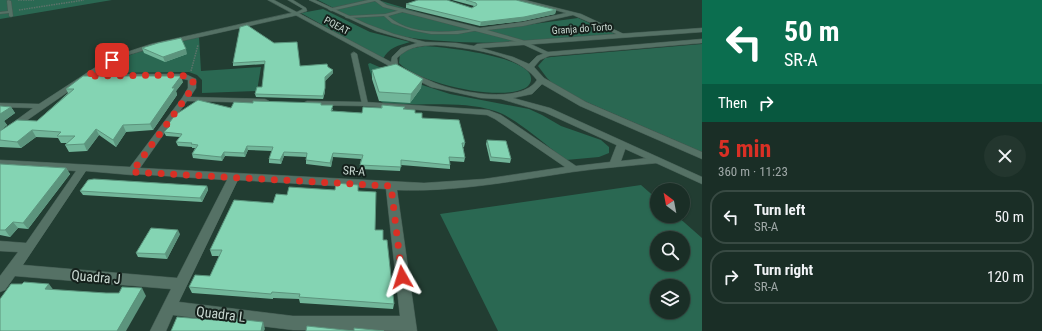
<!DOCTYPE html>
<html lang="en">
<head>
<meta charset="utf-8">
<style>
	:root { --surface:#1a2e26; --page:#23362e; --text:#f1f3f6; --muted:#9fa8a7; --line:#384a43; --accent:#d93025 }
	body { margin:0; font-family:"Roboto Condensed",sans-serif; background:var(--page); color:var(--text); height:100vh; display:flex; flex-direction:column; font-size:15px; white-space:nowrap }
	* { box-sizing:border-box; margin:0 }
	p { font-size:13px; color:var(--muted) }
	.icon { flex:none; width:22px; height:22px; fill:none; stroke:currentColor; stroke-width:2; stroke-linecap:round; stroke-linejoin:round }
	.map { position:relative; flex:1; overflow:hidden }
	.drawer { display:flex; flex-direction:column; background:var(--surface); width:340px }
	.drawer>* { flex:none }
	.banner { background:#0b6e4f; color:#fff; overflow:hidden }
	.needle { width:26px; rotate:328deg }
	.fabs { position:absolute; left:650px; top:183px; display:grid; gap:8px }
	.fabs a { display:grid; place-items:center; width:40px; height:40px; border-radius:50%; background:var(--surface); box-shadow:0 1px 3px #0004,0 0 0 1px var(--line); font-size:20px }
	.pin { position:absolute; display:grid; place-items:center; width:34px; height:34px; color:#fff; margin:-17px; border-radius:8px; box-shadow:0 2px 6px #0006 }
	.me { position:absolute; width:44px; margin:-22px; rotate:354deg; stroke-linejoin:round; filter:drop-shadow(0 0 3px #0008) }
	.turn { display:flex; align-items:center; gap:14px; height:84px; padding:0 16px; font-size:18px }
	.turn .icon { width:52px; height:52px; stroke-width:2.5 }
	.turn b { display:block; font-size:28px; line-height:34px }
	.then { display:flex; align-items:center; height:38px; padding:0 16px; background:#0003; gap:8px; font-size:15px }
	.round { display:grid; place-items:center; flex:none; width:42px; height:42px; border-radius:21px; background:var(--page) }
	.overview { display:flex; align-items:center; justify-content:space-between; height:68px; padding:0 16px }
	h1 { font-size:24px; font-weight:700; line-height:30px; color:var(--accent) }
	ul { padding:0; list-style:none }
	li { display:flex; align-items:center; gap:12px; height:54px; margin:0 8px 6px; padding:0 8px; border:2px solid var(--line); border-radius:16px }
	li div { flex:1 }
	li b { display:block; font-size:15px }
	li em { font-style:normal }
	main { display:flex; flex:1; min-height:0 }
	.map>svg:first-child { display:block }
	.green { fill:#2a6852; fill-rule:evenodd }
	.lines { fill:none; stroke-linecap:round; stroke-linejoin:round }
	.service-casing { stroke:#425a51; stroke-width:1 }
	.minor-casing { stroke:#425a51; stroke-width:1 }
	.tertiary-casing { stroke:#425a51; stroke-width:1 }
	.path { stroke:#5c736a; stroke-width:1.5; stroke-dasharray:1.5 1; stroke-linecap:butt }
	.service { fill:#557165; fill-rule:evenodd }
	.minor { fill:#557165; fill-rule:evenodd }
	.tertiary { fill:#557165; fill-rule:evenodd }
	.wall { fill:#72b69a }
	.shaded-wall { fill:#5c947d }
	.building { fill:#84d4b3; stroke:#5c947d }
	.route { stroke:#d93025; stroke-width:7; stroke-dasharray:0 12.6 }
	.labels { text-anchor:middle; stroke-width:4; stroke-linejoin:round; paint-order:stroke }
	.far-street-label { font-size:10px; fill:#c8d7d0; stroke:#15211c }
	.street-label { font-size:12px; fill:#c8d7d0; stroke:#15211c }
	.near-street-label { font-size:14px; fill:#c8d7d0; stroke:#15211c }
</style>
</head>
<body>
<main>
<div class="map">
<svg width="702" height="331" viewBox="0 0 702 331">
	<rect width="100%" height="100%" fill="#223d32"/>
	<g class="green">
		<path d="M 0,0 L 112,0 L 0,19 Z"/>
		<path d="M 318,0 L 378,0 L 481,31 L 578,18 L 615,34 C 558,39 501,46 444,41 C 422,40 399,37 378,30 C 357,22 338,10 318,0 Z"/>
		<path d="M 323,9 L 370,32 L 410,42 C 399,45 388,48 383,59 L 301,13 Z"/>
		<path d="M 199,37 L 201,71 L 261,67 L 257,91 L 202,93 L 202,80 L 197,75 L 189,72 L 97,73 C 127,51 163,45 199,37 Z"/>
		<path d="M 702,44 L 702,152 L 575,97 L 554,85 L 547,78 L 538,66 L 545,58 L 551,57 Z"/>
		<path d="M 425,46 C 443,47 530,56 531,78 C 532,83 527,88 523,89 C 497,101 418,83 399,63 L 400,54 L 408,49 Z"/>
		<path d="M 370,63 L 419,84 L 450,94 L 529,109 L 542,115 L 561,126 L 601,140 L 609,147 L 609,153 L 599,157 L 566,160 C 548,147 515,117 495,111 C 461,100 419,107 383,103 L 379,100 L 369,68 L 368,64 Z"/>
		<path d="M 641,185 L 657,199 L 657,216 L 677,216 L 702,238 L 702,331 L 498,331 L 440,214 ZM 657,238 L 683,238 L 683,264 L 657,264 ZM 657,286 L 683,286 L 683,312 L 657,312 Z"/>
	</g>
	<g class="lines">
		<defs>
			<g id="service">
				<path d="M 8,0 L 11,1 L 13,16 L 11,17 L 9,16 L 9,13 L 0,14 L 0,12 L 8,11 L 7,1 Z"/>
				<path d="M 288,0 L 293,0 L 306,8 L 307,11 L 295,15 L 295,13 L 303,9 Z"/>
				<path d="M 405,9 L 406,11 L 388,16 C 412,37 448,32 477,29 L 479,30 L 458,34 L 431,34 L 411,30 L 392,23 L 384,16 L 347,18 L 345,17 L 347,16 L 385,14 Z"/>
				<path d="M 354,52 L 357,54 L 368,104 L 365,106 L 362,104 L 351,54 Z"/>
			</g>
			<g id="minor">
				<path d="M 368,0 L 379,0 L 387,5 L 480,28 L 523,22 L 566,13 L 517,0 L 525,0 L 581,14 L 628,36 L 623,37 L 573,15 L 523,26 L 487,30 L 522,40 L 550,53 L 551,54 L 548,56 L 518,42 L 383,7 L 375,1 L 331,11 L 328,9 Z"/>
				<path d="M 296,12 L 299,14 L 298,15 L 155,47 L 125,56 L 94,74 L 185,74 L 196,79 L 196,88 L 190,97 L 265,99 L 269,101 L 265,103 L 187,101 L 140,168 L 424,183 L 484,179 L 565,167 L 495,119 L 487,115 L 365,106 L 304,105 L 303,103 L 307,101 L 365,102 L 488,110 L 501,115 L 576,166 L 610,162 L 617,144 L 622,141 L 627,144 L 621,161 L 657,157 L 662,160 L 657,163 C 629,166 600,168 572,172 C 513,181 457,192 397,190 L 417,331 L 293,330 L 173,315 L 166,331 L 150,331 L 171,289 L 15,276 L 5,290 L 0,292 L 0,276 L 18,252 L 0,251 L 0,241 L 26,243 L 76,171 L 0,166 L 0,160 L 130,167 L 182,98 L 188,88 L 188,80 L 175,77 L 88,78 L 0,139 L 0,132 L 33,108 L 0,107 L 0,103 L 39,104 L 99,65 L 121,54 L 151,44 ZM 86,171 L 132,175 L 136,174 L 227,180 L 177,278 L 23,265 ZM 238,180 L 386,189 L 400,316 L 293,316 L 179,302 Z"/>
			</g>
			<path id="tertiary" d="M 268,0 L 274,0 L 391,62 L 392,57 L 401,48 L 417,43 L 376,31 L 309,0 L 315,0 L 367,24 L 394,34 L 425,42 L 456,43 L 474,46 L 477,44 L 702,28 L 702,32 L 481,48 L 513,57 L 529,64 L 537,56 L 548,52 L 702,39 L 702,43 L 549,56 L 540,60 L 534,67 L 544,78 L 586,102 L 702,152 L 702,159 L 580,106 L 542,84 L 532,94 L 513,98 L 550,108 L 702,177 L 702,184 L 544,112 L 501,99 L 481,98 L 431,87 L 393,68 ZM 436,45 C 468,48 517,53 537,80 C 521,105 458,92 435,83 C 423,78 410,71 398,66 L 397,58 C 410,46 419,46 436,45 Z"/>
		</defs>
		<use href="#service" class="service-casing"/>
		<use href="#minor" class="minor-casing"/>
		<use href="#tertiary" class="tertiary-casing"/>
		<g class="path">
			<path d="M 18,0 L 34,0"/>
			<path d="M 19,10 L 84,0"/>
			<path d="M 191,71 L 198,45"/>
		</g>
		<use href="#service" class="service"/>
		<use href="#minor" class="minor"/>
		<use href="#tertiary" class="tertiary"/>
	</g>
	<g class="wall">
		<path d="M 452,0 L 516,0 L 556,10 L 555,14 L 523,21 L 480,26 L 406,8 L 406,4 L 472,8 L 474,6 Z"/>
		<path d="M 274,43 L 300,66 L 328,67 L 333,73 L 325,81 L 325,92 L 323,99 L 256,97 L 255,94 L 262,87 L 265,64 L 233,66 L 233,63 Z"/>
		<path d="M 142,48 L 187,54 L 165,62 L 144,53 Z"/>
		<path d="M 372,70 L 421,88 L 410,103 L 379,101 L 372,79 Z"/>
		<path d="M 183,82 L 176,91 L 177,95 L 153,130 L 126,132 L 116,147 L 99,135 L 87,151 L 69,152 L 65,145 L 67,143 L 61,143 L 58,138 L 36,137 L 21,148 L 0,147 L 0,106 L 11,107 L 15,113 L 4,121 L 7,125 L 1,130 L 37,121 L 68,93 L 66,89 Z"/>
		<path d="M 253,103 L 321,103 L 321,105 L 333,109 L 332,111 L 362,113 L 381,108 L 382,105 L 405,109 L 415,113 L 422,118 L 465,143 L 464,147 L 463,147 L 465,158 L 464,162 L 450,161 L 450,169 L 401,165 L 400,171 L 359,169 L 360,165 L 361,159 L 333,157 L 331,167 L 306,164 L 306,157 L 284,156 L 281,164 L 269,163 L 269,159 L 272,151 L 248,150 L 245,157 L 225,156 L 222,161 L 201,159 L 193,158 L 192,154 L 195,148 L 192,148 L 192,147 L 178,146 L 176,142 L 180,137 L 166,136 L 164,132 L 168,128 L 167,126 L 231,108 Z"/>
		<path d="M 487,140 L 511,159 L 510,163 L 490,161 L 486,144 Z"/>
		<path d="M 0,164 L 66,168 L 70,174 L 28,229 L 18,228 L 10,237 L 0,235 Z"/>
		<path d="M 207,186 L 208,190 L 202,202 L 83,195 L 80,191 Z"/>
		<path d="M 358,191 L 375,230 L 383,240 L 394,304 L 393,309 L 300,303 L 299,299 L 273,298 L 273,299 L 192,293 L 189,287 L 210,276 L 219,256 L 212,256 L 210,250 L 273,203 L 287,195 Z"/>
		<path d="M 180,234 L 167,259 L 138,257 L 136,253 Z"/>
	</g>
	<g class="shaded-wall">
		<path d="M 556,10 L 555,14 L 523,21 L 480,26 L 481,22 Z"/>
		<path d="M 186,49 L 187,54 L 165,62 L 163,57 Z"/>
		<path d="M 333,70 L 333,73 L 325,81 L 325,92 L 323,99 L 325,77 Z"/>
		<path d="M 181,76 L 183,82 L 176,91 L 177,95 L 153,130 L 150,124 L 172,88 Z"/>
		<path d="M 423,79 L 421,88 L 410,103 L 411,94 Z"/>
		<path d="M 11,107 L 15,113 L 4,121 L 7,125 L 0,131 L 0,114 Z"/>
		<path d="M 123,125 L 126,132 L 116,147 L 113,140 Z"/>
		<path d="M 96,129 L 99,135 L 87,151 L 84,144 Z"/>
		<path d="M 32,130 L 36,137 L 21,148 L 17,142 Z"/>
		<path d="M 247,146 L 248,150 L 245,157 L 244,153 Z"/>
		<path d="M 224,152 L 225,156 L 222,161 L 221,157 Z"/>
		<path d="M 284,152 L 284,156 L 281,164 L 280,160 Z"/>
		<path d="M 333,153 L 333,157 L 331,167 L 330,163 Z"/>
		<path d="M 66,168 L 70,174 L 28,229 L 23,223 Z"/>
		<path d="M 207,186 L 208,190 L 202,202 L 200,198 Z"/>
		<path d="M 13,222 L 18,228 L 10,237 L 5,230 Z"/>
		<path d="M 178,230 L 180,234 L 167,259 L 165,254 Z"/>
		<path d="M 49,284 L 55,292 L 45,289 Z"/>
		<path d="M 142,288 L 146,296 L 126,331 L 117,331 Z"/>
		<path d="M 263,322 L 265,329 L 264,331 L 261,331 Z"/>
	</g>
	<g class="building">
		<path d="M 418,0 L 447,0 L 472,8 L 477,5 L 476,3 L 466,0 L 516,0 L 556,10 L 524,17 L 481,22 L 406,4 Z"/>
		<path d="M 247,25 L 274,43 L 297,42 L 300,66 L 327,64 L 328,67 L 333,70 L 325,77 L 325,88 L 323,96 L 255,94 L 257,87 L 262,87 L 265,61 L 233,63 L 240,27 Z"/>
		<path d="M 181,38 L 186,49 L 163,57 L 142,48 L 158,43 Z"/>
		<path d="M 396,64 L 423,79 L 411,94 L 379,92 L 372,70 Z"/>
		<path d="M 83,76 L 181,76 L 172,88 L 175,88 L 150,124 L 123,125 L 113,140 L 96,129 L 84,144 L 65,145 L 75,136 L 57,136 L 61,132 L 32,130 L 17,142 L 0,140 L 0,131 L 17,120 L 37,121 L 74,89 L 66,89 Z"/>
		<path d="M 198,100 L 231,108 L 234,102 L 253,103 L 253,101 L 321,103 L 321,105 L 333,105 L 331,111 L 362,113 L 363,107 L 382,108 L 382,105 L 405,107 L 403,109 L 415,110 L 415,113 L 422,113 L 422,118 L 459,120 L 465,143 L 462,143 L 465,158 L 449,157 L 450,165 L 401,160 L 401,167 L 360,165 L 363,155 L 333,153 L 330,163 L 306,160 L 307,153 L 284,152 L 280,160 L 269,159 L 273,147 L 247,146 L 244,153 L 224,152 L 221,157 L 192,154 L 198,145 L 191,144 L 192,143 L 176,142 L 182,134 L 164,132 L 170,126 L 167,126 L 175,115 Z"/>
		<path d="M 0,106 L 11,107 L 0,114 Z"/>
		<path d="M 487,140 L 506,141 L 511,159 L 491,157 Z"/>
		<path d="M 0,164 L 66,168 L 23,223 L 13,222 L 5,230 L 0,230 Z"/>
		<path d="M 94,179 L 207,186 L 200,198 L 80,191 L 88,180 Z"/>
		<path d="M 336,183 L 358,185 L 358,191 L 376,192 L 375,230 L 383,230 L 383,240 L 387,240 L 394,304 L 299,297 L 300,294 L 272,292 L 271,294 L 189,287 L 195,275 L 210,276 L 222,250 L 210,250 L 234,200 L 273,203 L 276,194 L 287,195 L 289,187 L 335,190 Z"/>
		<path d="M 151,228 L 178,230 L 165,254 L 136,253 Z"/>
		<path d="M 24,282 L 49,284 L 45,289 L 106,293 L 119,293 L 122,287 L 142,288 L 117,331 L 0,331 L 0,299 L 11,284 L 22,284 Z"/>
		<path d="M 177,317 L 227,321 L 228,318 L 263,322 L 261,331 L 171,331 Z"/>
		<path d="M 307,326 L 354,331 L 354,328 L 384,331 L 306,331 Z"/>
	</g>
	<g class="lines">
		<path class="route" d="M 112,60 L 87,76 L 180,75 L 190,77 L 193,82 L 192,88 L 185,99 L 132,172 L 391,186 L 402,277"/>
	</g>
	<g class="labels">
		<g class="far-street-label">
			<text transform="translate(337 25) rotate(28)" y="4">PQEAT</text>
			<text transform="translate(582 28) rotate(-4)" y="4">Granja do Torto</text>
		</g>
		<g class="street-label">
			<text transform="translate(354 171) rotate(4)" y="4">SR-A</text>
		</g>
		<g class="near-street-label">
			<text transform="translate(96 277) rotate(5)" y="5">Quadra J</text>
			<text transform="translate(221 314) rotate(7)" y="5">Quadra L</text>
		</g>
	</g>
</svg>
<div class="fabs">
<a><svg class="needle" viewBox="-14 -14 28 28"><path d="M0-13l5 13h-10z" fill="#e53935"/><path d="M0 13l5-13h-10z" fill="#9fa8a7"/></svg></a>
<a><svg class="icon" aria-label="search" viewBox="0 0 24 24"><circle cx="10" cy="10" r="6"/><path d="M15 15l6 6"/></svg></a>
<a><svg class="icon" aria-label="layers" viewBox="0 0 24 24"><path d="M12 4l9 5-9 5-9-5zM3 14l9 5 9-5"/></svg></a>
</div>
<div class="pin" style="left:112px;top:60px;background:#d93025"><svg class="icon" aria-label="arrive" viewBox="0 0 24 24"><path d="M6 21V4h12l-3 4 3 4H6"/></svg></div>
<svg class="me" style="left:402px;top:277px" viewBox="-20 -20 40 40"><path d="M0-17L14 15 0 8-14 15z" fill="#d93025" stroke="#fff" stroke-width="4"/></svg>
</div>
<section class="drawer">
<div class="banner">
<div class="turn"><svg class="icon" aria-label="left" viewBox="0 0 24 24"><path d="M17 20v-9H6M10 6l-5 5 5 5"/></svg><div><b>50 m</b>SR-A</div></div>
<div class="then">Then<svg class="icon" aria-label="right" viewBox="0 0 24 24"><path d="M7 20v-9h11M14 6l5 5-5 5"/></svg></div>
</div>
<div class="overview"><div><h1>5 min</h1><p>360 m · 11:23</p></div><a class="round"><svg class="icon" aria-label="close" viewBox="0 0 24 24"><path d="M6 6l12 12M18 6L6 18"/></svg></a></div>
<ul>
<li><svg class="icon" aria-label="left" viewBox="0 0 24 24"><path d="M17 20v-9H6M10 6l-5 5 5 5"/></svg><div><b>Turn left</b><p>SR-A</p></div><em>50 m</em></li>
<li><svg class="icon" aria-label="right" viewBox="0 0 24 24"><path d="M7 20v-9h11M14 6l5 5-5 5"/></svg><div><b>Turn right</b><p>SR-A</p></div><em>120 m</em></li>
</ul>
</section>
</main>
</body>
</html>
